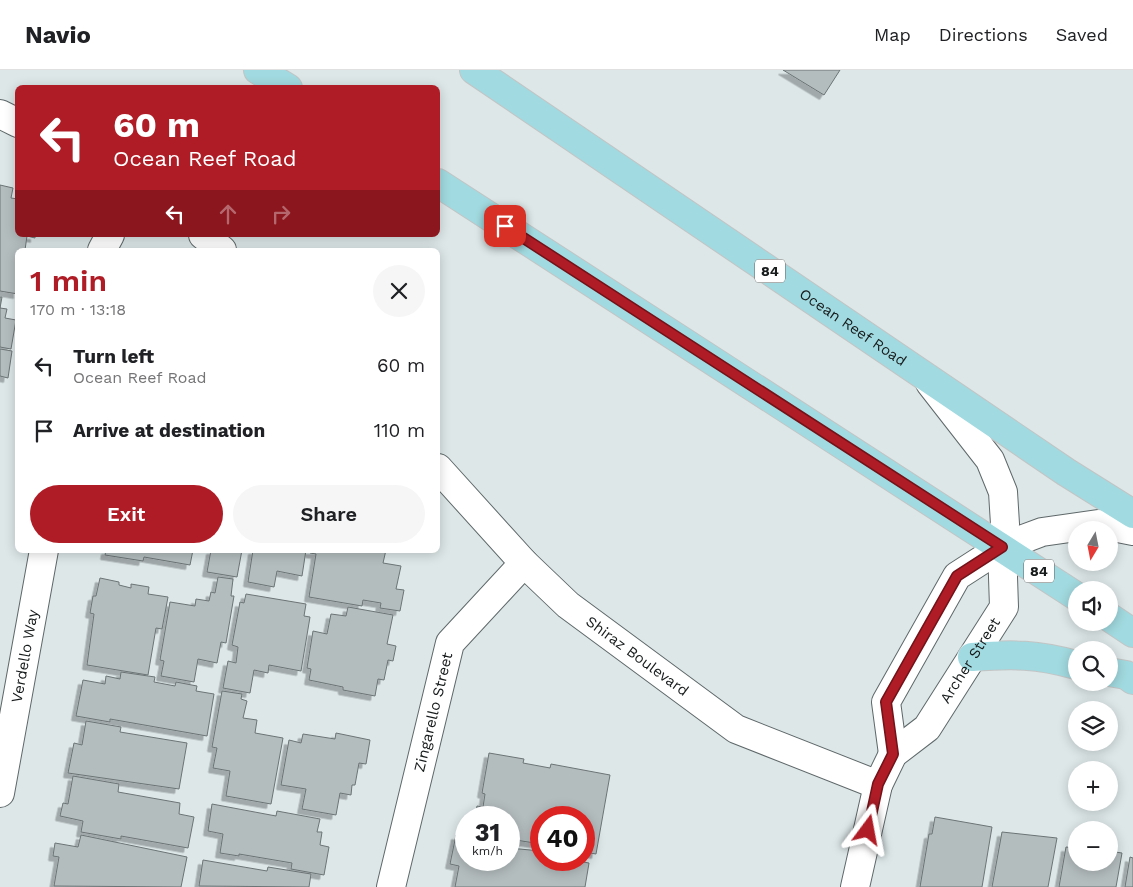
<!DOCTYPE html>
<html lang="en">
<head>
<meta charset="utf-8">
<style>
	:root { --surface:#fff; --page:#f6f6f6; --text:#202124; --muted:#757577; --line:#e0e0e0; --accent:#af1c26 }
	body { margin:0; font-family:"Work Sans",sans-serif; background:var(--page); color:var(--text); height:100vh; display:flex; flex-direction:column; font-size:19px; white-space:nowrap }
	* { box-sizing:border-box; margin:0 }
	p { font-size:16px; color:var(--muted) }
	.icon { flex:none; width:28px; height:28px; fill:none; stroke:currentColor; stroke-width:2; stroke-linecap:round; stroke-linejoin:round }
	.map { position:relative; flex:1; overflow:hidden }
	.details { position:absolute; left:15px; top:178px; width:425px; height:305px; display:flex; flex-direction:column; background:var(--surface); border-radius:8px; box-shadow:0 2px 12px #0003 }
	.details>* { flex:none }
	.guide { position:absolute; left:15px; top:15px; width:425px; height:152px; border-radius:8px; box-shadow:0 2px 12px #0003; background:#af1c26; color:#fff; overflow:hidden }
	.needle { width:32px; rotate:190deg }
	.fabs { position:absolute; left:1068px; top:451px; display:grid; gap:10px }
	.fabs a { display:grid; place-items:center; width:50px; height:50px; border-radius:50%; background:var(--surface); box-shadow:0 2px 12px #0003; font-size:25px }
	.speed { position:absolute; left:455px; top:736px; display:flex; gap:10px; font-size:25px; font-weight:700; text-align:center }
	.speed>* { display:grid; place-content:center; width:65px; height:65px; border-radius:50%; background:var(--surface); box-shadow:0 2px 12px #0003; line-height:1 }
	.speed small { font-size:12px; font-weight:400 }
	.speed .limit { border:8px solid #d22; background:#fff; color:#111 }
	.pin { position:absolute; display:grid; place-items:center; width:42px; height:42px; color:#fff; margin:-21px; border-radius:10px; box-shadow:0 2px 8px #0006 }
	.me { position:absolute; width:55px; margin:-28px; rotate:13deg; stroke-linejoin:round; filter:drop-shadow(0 0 4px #0008) }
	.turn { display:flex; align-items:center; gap:18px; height:105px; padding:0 15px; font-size:22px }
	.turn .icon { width:65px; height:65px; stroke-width:2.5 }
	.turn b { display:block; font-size:35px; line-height:42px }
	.lanes { display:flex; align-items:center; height:48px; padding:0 15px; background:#0003; justify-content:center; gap:25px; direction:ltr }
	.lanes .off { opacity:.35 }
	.round { display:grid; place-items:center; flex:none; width:52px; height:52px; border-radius:26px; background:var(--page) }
	.overview { display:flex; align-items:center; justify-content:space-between; height:85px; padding:0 15px }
	h1 { font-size:30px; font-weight:600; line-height:38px; color:var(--accent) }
	.primary-button { display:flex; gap:10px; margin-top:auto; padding:10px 15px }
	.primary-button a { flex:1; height:58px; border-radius:30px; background:var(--accent); color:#fff; font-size:20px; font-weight:600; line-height:58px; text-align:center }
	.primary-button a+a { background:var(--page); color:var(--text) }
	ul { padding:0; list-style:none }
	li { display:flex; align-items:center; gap:15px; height:65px; padding:0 15px }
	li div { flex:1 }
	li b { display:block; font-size:19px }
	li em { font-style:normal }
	header { display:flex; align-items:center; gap:30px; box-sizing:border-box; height:70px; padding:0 25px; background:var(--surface); border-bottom:1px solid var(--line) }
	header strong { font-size:24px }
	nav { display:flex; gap:28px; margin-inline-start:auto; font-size:18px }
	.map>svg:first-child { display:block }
	.building { fill:#b4bdbe; stroke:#6c7475; filter:url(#shadow) }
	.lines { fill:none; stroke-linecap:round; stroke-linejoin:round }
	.minor-casing { stroke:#5f6869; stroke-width:30 }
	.tertiary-casing { stroke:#5f6869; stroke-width:30 }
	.primary-casing { stroke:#c3c4c4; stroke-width:30 }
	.minor { stroke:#fff; stroke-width:28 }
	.tertiary { stroke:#fff; stroke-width:28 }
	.primary { stroke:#a1dae0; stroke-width:28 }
	.route-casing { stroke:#721219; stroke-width:12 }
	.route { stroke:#af1c26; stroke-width:9 }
	.labels { text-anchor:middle; stroke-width:4; stroke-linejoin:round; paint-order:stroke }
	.shield { fill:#fff; stroke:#5d5f5f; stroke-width:1 }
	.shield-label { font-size:14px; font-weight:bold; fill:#171b1b }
	.street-label { font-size:15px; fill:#171b1b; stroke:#fff }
</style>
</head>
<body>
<header>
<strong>Navio</strong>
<nav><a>Map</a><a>Directions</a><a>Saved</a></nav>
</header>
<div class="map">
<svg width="1133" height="817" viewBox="0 0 1133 817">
	<defs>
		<filter id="shadow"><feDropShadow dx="-4.5" dy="4.5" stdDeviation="0" flood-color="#0004"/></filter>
	</defs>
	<rect width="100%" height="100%" fill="#dde7e8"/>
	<g class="building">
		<path d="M 783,0 L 840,0 L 824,25 Z"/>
		<path d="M 0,115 L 13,118 L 11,128 L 18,129 L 18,165 L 35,165 L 35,168 L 27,166 L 25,180 L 18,180 L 18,224 L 0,221 Z"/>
		<path d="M 0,227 L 2,227 L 0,238 L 7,239 L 5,248 L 16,250 L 11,279 L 0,277 Z"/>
		<path d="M 0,279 L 12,281 L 8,308 L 0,306 Z"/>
		<path d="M 106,480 L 193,480 L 190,495 L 144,487 L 143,491 L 105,485 Z"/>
		<path d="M 211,480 L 242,480 L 237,507 L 207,502 Z"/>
		<path d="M 253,480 L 306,480 L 302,506 L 277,501 L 274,517 L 248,512 Z"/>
		<path d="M 310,480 L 386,480 L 383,493 L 401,496 L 396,519 L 404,520 L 400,541 L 380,538 L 381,533 L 363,530 L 362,536 L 309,527 L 316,484 L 310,483 Z"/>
		<path d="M 218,507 L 233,509 L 231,526 L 234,526 L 226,573 L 221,572 L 217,593 L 198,589 L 194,612 L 161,606 L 164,591 L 160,590 L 170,532 L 195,536 L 196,529 L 209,531 L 211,522 L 215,523 Z"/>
		<path d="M 100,508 L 119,512 L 119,515 L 131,518 L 131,514 L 149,517 L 148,524 L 168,527 L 162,559 L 156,558 L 148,605 L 87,595 L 94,544 L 90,543 L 93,526 L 96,526 Z"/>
		<path d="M 246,524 L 306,534 L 304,546 L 310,547 L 301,601 L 269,595 L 268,603 L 254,600 L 250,623 L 223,618 L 228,591 L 236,593 L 238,577 L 232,575 L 240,532 L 244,533 Z"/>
		<path d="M 348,537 L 393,545 L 387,574 L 396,576 L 393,591 L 388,590 L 384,610 L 378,609 L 375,626 L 343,620 L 343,617 L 309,610 L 311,599 L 307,598 L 313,561 L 327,564 L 331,544 L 346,546 Z"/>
		<path d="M 121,602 L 155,607 L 154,612 L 175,616 L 176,612 L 197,616 L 196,621 L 214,624 L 207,666 L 110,649 L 110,652 L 76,646 L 83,610 L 105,614 L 106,606 L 120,609 Z"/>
		<path d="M 222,621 L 242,624 L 241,629 L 247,631 L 243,648 L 257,650 L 255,663 L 283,668 L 271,734 L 226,726 L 230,701 L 213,698 L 217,678 L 212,677 Z"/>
		<path d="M 86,651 L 121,657 L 120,662 L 187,673 L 179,719 L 68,703 L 74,673 L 82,675 Z"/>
		<path d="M 336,663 L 370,670 L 366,694 L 359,693 L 355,715 L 352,715 L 351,725 L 340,723 L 336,745 L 302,739 L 306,719 L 281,715 L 289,670 L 301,673 L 303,664 L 335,669 Z"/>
		<path d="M 489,683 L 524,689 L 523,693 L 550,698 L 551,694 L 610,705 L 596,784 L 584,782 L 584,748 L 541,748 L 541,774 L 509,769 L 509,748 L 475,748 L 477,736 L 483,737 L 485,724 L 482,723 Z"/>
		<path d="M 73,706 L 119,714 L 118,722 L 180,733 L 179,744 L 194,747 L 188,778 L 121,766 L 121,769 L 81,762 L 83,751 L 60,746 L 63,733 L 68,734 Z"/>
		<path d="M 212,734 L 276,746 L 277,741 L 320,749 L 317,762 L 322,762 L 320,775 L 329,777 L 324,805 L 291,799 L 292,793 L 239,784 L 239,786 L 220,783 L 223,764 L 208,761 Z"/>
		<path d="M 935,747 L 992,757 L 982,817 L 920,817 L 929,764 L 932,764 Z"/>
		<path d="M 1002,762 L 1057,768 L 1048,817 L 992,817 Z"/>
		<path d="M 81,765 L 187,787 L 181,817 L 54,816 L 59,787 L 53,786 L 55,773 L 78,777 Z"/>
		<path d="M 456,765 L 466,767 L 466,790 L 509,790 L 509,778 L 541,781 L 541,790 L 572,790 L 589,793 L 585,817 L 455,817 L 459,796 L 450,794 Z"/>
		<path d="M 1066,777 L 1076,778 L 1076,792 L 1109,792 L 1109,781 L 1122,783 L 1116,817 L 1059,817 Z"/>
		<path d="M 1130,787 L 1133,788 L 1133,817 L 1125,817 Z"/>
		<path d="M 203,790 L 267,801 L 268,797 L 311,804 L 309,817 L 199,816 Z"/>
	</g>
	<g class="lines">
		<defs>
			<g id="minor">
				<path d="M 0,44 L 18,53"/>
				<path d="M 203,165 L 222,180"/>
				<path d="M 102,180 L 110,165"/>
				<path id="s1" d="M 438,398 L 524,493 L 568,535 L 736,659 L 878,715"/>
				<path id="s2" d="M 0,723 L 44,480"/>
				<path id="s3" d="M 391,817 L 450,573 L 524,493"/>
			</g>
			<g id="tertiary">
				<path d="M 893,684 L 886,632 L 957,506 L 1002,477 L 1042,462 L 1098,454 L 1133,461"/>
				<path id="s4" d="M 855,817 L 878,715 L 893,684 L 927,658 L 1004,537 L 1002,477 L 1005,454 L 1003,422 L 990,390 L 930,313"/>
			</g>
			<g id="primary">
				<path d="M 258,0 L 288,18"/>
				<path id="s5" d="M 474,0 L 1066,402 L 1133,444"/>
				<path d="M 438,113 L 1076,526"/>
				<path d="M 1109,547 L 1133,563"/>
				<path d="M 972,587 C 1013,584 1037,584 1076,595"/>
				<path d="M 1109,602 L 1126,605 L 1133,610"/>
			</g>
		</defs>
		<use href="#minor" class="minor-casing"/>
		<use href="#tertiary" class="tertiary-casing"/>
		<use href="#primary" class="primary-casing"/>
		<use href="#minor" class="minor"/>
		<use href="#tertiary" class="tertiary"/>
		<use href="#primary" class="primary"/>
	</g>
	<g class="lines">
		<defs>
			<path id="route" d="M 505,156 L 1002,477 L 957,506 L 886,632 L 893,684 L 878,714 L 868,760"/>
		</defs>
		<use href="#route" class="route-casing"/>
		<use href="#route" class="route"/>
	</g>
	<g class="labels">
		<g class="shield">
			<rect x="755" y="189.5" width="30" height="23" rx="4"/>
			<rect x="1024" y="489.5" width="30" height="23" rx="4"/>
		</g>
		<g class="shield-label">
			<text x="770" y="206">84</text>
			<text x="1039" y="506">84</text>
		</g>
		<g class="street-label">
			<text dy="5" stroke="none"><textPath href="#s5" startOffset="458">Ocean Reef Road</textPath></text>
			<text dy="5" stroke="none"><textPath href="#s1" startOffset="275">Shiraz Boulevard</textPath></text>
			<text dy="5" stroke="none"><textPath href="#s2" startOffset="139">Verdello Way</textPath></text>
			<text dy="5" stroke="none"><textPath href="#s4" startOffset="262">Archer Street</textPath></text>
			<text dy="5" stroke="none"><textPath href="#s3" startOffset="180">Zingarello Street</textPath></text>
		</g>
	</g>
</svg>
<div class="fabs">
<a><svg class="needle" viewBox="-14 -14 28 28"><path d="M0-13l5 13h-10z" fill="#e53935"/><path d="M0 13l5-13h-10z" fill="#757577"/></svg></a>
<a><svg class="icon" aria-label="sound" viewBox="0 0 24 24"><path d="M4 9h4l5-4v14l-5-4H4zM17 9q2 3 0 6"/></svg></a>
<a><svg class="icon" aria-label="search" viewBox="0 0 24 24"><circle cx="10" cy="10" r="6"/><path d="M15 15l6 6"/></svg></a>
<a><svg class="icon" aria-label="layers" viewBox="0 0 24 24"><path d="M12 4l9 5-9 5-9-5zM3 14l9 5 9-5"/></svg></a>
<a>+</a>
<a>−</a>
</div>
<div class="speed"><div>31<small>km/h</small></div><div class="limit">40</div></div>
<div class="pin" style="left:505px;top:156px;background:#d93025"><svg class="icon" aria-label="arrive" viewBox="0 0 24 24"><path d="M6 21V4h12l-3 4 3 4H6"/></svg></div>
<svg class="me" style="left:868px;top:760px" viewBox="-20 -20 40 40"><path d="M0-17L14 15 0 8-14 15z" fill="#af1c26" stroke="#fff" stroke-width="4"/></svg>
<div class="guide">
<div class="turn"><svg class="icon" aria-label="left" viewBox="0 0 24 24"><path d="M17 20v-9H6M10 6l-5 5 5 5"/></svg><div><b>60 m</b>Ocean Reef Road</div></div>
<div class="lanes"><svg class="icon" aria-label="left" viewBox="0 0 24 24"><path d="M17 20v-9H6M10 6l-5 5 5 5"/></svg><svg class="icon off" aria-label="ahead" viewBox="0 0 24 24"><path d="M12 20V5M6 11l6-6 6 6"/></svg><svg class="icon off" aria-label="right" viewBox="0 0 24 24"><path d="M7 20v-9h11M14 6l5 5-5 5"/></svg></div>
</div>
<section class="details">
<div class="overview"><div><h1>1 min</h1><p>170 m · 13:18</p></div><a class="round"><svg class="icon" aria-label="close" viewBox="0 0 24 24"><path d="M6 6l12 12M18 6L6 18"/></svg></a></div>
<ul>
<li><svg class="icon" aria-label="left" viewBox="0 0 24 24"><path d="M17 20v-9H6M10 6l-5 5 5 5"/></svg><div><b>Turn left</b><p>Ocean Reef Road</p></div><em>60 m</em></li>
<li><svg class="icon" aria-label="arrive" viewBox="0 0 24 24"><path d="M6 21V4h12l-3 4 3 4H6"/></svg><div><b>Arrive at destination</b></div><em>110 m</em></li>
</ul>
<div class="primary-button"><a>Exit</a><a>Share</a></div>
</section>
</div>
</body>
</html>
